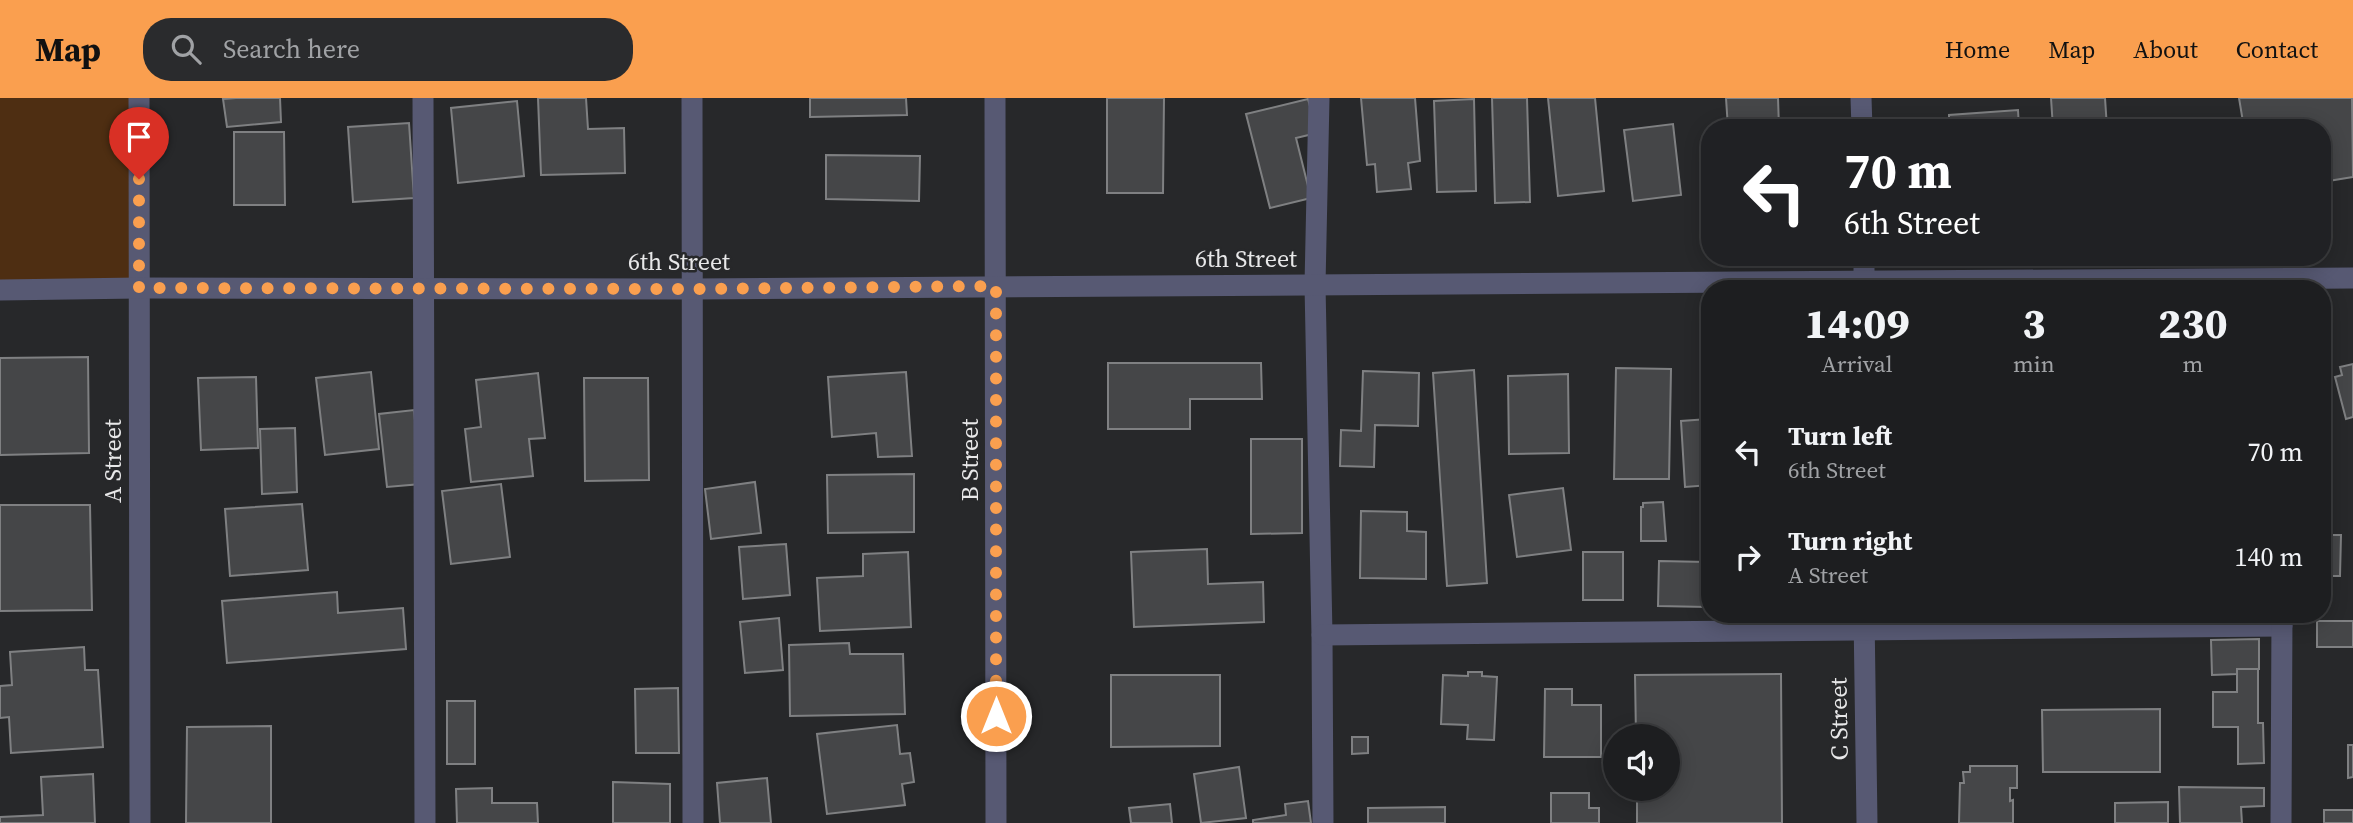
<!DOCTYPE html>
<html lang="en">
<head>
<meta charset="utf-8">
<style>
	:root { --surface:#1d1e20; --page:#2a2b2d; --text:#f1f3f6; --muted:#a0a2a5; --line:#3b3c3e; --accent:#fa9f4f }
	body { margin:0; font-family:"Source Serif 4",serif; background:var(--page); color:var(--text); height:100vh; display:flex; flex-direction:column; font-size:26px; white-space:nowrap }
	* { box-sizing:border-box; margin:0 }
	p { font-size:23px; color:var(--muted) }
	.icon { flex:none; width:38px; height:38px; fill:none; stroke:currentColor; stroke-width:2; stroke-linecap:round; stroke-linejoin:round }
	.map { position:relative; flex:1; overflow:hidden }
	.details { position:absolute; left:1701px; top:182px; width:630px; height:343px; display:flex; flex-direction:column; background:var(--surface); border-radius:28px; box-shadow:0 4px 18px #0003,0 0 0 2px var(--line) }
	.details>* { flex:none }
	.guide { position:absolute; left:1701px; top:21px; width:630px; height:147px; border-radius:28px; box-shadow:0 4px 18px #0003,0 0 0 2px var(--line); background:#202124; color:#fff; overflow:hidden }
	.fabs { position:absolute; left:1603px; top:626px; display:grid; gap:14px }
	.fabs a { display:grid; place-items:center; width:77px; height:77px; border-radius:50%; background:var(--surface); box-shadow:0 4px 18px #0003,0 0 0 2px var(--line); font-size:35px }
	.pin { position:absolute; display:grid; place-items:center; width:60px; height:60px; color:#fff; margin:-72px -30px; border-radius:50% 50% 50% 0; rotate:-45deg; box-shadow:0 0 7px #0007 }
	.pin .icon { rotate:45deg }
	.me { position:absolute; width:77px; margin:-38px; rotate:0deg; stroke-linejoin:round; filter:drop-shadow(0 0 5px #0008) }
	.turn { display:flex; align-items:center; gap:24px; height:147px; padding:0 28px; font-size:32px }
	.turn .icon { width:91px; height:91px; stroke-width:2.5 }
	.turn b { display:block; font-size:49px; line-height:60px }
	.eta { display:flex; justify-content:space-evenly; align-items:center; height:119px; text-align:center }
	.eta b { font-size:42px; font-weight:800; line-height:49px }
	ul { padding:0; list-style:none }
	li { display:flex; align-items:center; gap:21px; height:105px; padding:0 28px }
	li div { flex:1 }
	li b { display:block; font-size:26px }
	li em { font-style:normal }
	header { display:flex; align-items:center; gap:42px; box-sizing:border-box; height:98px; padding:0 35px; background:var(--accent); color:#111 }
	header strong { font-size:33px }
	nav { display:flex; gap:38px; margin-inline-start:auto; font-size:24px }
	.search { width:490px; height:63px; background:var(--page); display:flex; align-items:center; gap:18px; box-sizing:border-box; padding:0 24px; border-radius:28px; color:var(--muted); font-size:26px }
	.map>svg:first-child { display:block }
	.green { fill:#4e2e12 }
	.building { fill:#454648; stroke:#7f8082; stroke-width:2 }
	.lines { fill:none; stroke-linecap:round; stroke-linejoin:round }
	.minor { stroke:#575973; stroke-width:21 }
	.route { stroke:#fa9f4f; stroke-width:12; stroke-dasharray:0 21.6 }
	.labels { text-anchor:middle; stroke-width:5; stroke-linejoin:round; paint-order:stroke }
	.street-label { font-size:24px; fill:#e8e8e9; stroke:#27282a }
</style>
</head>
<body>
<header>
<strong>Map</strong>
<div class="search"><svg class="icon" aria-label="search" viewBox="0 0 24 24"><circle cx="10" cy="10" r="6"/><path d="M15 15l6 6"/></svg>Search here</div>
<nav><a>Home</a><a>Map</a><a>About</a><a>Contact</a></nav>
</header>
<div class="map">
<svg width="2353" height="725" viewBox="0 0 2353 725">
	<rect width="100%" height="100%" fill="#27282a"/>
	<path class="green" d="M 0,0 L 139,0 L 139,190 L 0,192 Z"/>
	<g class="building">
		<path d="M 236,0 L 280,0 L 281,24 L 227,29 L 223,1 Z"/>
		<path d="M 538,0 L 586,0 L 588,31 L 624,30 L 625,75 L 541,77 Z"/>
		<path d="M 810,0 L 906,0 L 907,17 L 810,19 Z"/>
		<path d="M 1107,0 L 1164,0 L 1163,95 L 1107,95 Z"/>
		<path d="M 1361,0 L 1415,0 L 1420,63 L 1408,65 L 1411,91 L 1377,94 L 1375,66 L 1367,67 Z"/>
		<path d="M 1492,0 L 1527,0 L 1530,104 L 1495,105 Z"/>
		<path d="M 1548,0 L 1595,0 L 1604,93 L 1558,98 Z"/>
		<path d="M 1726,0 L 1778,0 L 1779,30 L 1728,30 Z"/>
		<path d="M 2051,0 L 2105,0 L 2107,30 L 2053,30 Z"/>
		<path d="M 2239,0 L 2352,0 L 2353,79 L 2322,84 L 2322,30 L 2244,30 Z"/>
		<path d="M 1308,1 L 1317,35 L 1296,40 L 1311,100 L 1270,110 L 1246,16 Z"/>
		<path d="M 1474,1 L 1476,93 L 1437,94 L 1434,3 Z"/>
		<path d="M 517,3 L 524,78 L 458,85 L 451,10 Z"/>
		<path d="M 2018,12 L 2019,30 L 1949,30 L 1949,17 Z"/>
		<path d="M 409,25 L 414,100 L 353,104 L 348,29 Z"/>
		<path d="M 1673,26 L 1681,97 L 1633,103 L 1624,32 Z"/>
		<path d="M 234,34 L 284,34 L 285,107 L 234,107 Z"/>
		<path d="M 826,57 L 920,58 L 919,103 L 826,101 Z"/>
		<path d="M 88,259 L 89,355 L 0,357 L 0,260 Z"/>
		<path d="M 1108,265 L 1261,265 L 1262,301 L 1190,301 L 1190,331 L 1108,331 Z"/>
		<path d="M 2353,266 L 2353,319 L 2346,321 L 2335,279 L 2342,277 L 2340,269 Z"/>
		<path d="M 1616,270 L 1671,271 L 1669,381 L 1614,381 Z"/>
		<path d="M 1474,272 L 1487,485 L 1447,488 L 1433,275 Z"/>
		<path d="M 1363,273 L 1419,275 L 1418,328 L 1375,327 L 1374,369 L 1340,368 L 1341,332 L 1361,333 Z"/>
		<path d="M 371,274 L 379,351 L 325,357 L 316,280 Z"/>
		<path d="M 906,274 L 912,358 L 878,359 L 876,335 L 832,339 L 828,279 Z"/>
		<path d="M 538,275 L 545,340 L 529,341 L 533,378 L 471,384 L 465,331 L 481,329 L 476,282 Z"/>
		<path d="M 1568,276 L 1569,355 L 1509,356 L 1508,278 Z"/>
		<path d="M 256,279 L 258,350 L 201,352 L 198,280 Z"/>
		<path d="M 584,280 L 648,280 L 649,382 L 585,383 Z"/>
		<path d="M 414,312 L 421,386 L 387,389 L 379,316 Z"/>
		<path d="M 1708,321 L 1710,387 L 1685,389 L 1681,323 Z"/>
		<path d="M 295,330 L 297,394 L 262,396 L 260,331 Z"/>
		<path d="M 1251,341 L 1302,341 L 1302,435 L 1251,436 Z"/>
		<path d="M 914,376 L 914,434 L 828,435 L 827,377 Z"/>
		<path d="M 755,384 L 761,435 L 711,441 L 705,391 Z"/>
		<path d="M 501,386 L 510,459 L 451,466 L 442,393 Z"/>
		<path d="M 1563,390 L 1571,452 L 1517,459 L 1509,397 Z"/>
		<path d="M 1663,404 L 1666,443 L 1641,443 L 1641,409 L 1643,409 L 1643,405 Z"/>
		<path d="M 302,406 L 308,472 L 230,478 L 225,411 Z"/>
		<path d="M 0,407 L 90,407 L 92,512 L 0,513 Z"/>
		<path d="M 1361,413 L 1407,414 L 1407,433 L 1426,434 L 1426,481 L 1360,480 Z"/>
		<path d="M 2322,437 L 2341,437 L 2340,478 L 2322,478 Z"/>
		<path d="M 786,446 L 790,497 L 743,501 L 739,449 Z"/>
		<path d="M 1207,451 L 1208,486 L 1263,484 L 1264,524 L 1134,529 L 1131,454 Z"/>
		<path d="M 908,454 L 911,529 L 820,533 L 817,480 L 863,478 L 863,456 Z"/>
		<rect x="1583" y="454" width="40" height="48"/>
		<path d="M 1659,463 L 1707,464 L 1707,509 L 1658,508 Z"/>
		<path d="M 337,494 L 338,515 L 403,510 L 406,551 L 227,565 L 222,503 Z"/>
		<path d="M 779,520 L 783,572 L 745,575 L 740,524 Z"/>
		<rect x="2317" y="523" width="36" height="26"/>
		<path d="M 2259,541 L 2259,571 L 2237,571 L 2237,576 L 2212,577 L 2211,542 Z"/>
		<path d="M 849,545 L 850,556 L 903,556 L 905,616 L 790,618 L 789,547 Z"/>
		<path d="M 84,549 L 85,572 L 98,572 L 103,649 L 11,655 L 9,619 L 0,620 L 0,588 L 12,587 L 10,554 Z"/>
		<path d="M 2237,571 L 2258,571 L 2258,625 L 2263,625 L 2264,665 L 2238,666 L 2238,629 L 2213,629 L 2213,594 L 2237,594 Z"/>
		<path d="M 1468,574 L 1482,574 L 1482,578 L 1497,579 L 1494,642 L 1467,641 L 1468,627 L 1441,626 L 1443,577 L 1468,578 Z"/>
		<path d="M 1781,576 L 1782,725 L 1637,725 L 1637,691 L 1668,691 L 1668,639 L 1636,639 L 1635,577 Z"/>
		<path d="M 1111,577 L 1220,577 L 1220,648 L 1111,649 Z"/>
		<path d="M 678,590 L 679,655 L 636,655 L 635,591 Z"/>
		<path d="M 1545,591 L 1572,591 L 1572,607 L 1601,607 L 1601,659 L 1544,659 Z"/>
		<rect x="447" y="603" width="28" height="63"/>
		<path d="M 2160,611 L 2160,674 L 2043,674 L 2042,612 Z"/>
		<path d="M 897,627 L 900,656 L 910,655 L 914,684 L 902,686 L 905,707 L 827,716 L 817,636 Z"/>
		<path d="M 271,628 L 271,725 L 186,725 L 187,629 Z"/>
		<path d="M 1352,639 L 1368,639 L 1368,655 L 1352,656 Z"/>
		<path d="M 2348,647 L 2353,647 L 2353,679 L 2348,680 Z"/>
		<path d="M 1970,668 L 2017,668 L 2017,690 L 2010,690 L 2010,703 L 2013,702 L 2013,725 L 1959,725 L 1960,685 L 1964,685 L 1963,674 L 1970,674 Z"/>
		<path d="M 1239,669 L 1246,720 L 1201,725 L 1194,676 Z"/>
		<path d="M 93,676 L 95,725 L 0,725 L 0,719 L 43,717 L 41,679 Z"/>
		<path d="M 767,680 L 771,725 L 720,725 L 717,685 Z"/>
		<path d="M 613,684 L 670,686 L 670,725 L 613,725 Z"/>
		<path d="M 2179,689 L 2264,690 L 2264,708 L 2241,709 L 2242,725 L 2180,725 Z"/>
		<path d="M 492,690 L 492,705 L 537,705 L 538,725 L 457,725 L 456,691 Z"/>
		<path d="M 1551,695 L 1589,695 L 1589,710 L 1599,710 L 1599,725 L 1551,725 Z"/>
		<path d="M 1308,703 L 1311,725 L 1253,725 L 1253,722 L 1286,717 L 1285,706 Z"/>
		<path d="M 2168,704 L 2168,725 L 2115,725 L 2115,705 Z"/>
		<path d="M 1170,706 L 1172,725 L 1131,725 L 1129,710 Z"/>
		<path d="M 1445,709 L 1445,725 L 1368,725 L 1368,710 Z"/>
		<rect x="2324" y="712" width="29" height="13"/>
	</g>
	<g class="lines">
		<g class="minor">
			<path d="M 139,0 L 140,725"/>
			<path d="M 423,0 L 425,725"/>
			<path d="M 692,0 L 693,725"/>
			<path d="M 995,0 L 996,725"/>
			<path d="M 1319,0 L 1315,187 L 1322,537 L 1323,725"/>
			<path d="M 1861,0 L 1862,30"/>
			<path d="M 1864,159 L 1864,191"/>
			<path d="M 0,192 L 139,190 L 693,191 L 2353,180"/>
			<path d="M 1864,516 L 1867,725"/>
			<path d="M 1322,537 L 2282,528"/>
			<path d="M 2281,725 L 2282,516"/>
		</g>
	</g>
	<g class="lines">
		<path class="route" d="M 139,81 L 139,190 L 693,191 L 996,188 L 996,618"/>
	</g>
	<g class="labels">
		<g class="street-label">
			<text x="1246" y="169">6th Street</text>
			<text x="679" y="172">6th Street</text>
			<text transform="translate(970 362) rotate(-90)" y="8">B Street</text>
			<text transform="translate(113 363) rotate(-90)" y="8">A Street</text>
			<text transform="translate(1839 621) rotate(-91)" y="8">C Street</text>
		</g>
	</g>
</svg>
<div class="fabs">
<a><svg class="icon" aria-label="sound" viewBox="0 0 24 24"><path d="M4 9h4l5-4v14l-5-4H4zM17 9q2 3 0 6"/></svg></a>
</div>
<div class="pin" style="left:139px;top:81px;background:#d93025"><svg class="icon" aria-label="arrive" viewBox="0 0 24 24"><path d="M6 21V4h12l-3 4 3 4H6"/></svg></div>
<svg class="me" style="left:996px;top:618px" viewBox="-20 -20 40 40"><circle r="17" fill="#fa9f4f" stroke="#fff" stroke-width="3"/><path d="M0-11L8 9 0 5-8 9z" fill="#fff"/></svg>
<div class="guide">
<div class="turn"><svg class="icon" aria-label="left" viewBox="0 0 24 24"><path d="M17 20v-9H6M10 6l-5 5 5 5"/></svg><div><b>70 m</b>6th Street</div></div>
</div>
<section class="details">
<div class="eta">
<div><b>14:09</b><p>Arrival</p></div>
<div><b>3</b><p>min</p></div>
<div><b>230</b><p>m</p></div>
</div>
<ul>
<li><svg class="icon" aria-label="left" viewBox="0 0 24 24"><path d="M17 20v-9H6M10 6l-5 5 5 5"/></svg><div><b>Turn left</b><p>6th Street</p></div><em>70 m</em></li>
<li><svg class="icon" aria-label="right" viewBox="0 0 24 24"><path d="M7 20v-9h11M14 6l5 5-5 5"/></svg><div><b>Turn right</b><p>A Street</p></div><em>140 m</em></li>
</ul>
</section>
</div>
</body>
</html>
